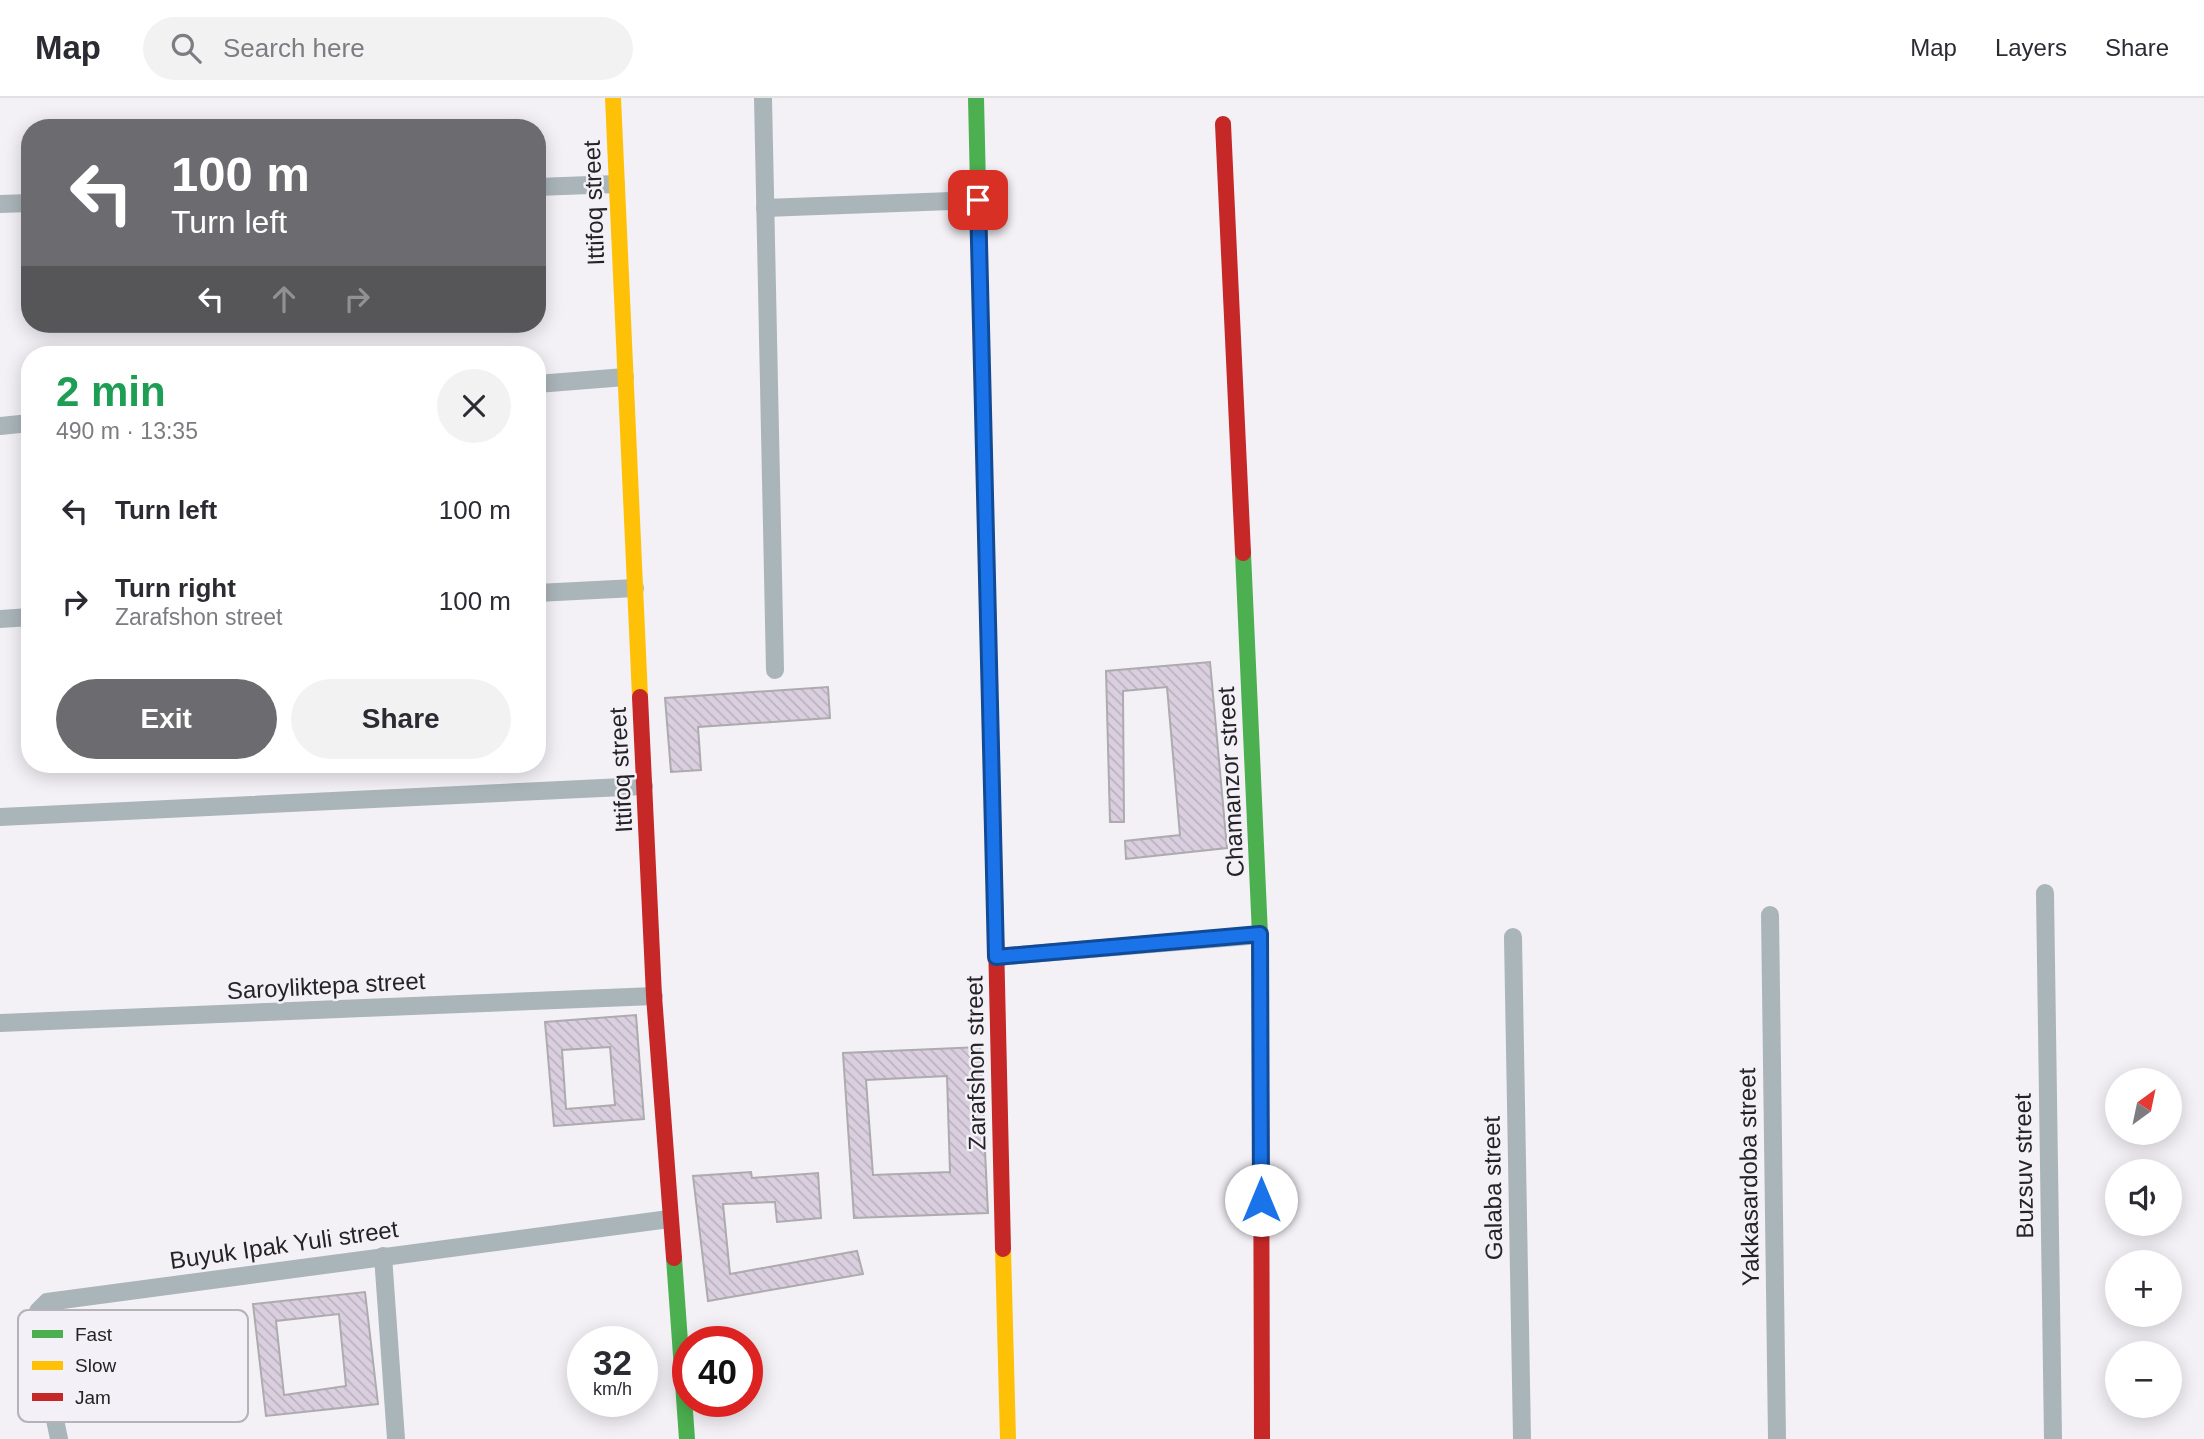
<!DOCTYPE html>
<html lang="en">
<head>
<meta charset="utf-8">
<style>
	:root { --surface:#fff; --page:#f2f2f3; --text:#2b2b33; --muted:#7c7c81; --line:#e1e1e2; --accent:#6c6b6f }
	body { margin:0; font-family:Helvetica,sans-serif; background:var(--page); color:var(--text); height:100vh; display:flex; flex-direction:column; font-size:26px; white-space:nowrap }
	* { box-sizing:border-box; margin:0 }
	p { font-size:23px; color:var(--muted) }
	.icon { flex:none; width:38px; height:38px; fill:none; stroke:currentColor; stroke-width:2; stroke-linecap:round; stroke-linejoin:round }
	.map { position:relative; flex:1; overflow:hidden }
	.panel { position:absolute; left:21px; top:248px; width:525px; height:427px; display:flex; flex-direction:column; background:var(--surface); border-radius:28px; box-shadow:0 4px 18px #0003 }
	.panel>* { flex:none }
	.hud { position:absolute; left:21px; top:21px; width:525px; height:214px; border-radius:28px; box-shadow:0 4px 18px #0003; background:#6c6b6f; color:#fff; overflow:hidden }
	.needle { width:46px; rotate:33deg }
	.buttons { position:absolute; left:2105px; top:970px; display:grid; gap:14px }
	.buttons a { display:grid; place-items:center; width:77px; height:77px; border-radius:50%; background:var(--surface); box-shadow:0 4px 18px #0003; font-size:35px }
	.speed { position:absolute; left:567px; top:1228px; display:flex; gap:14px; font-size:35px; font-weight:700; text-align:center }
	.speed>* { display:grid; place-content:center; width:91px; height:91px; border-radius:50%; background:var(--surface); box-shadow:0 4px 18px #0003; line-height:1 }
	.speed small { font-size:18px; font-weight:400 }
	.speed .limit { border:10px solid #d22; background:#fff; color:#111 }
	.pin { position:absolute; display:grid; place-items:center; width:60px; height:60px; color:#fff; margin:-30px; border-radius:14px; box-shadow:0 4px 10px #0006 }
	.me { position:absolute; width:77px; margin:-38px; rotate:0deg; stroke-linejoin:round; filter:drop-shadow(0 0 5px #0008) }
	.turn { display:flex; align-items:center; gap:24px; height:147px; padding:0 35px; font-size:32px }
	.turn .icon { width:91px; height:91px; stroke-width:2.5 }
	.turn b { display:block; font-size:49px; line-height:60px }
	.lanes { display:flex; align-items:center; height:66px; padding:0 35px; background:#0003; justify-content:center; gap:35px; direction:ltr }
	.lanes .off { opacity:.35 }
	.round { display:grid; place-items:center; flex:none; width:74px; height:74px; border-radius:37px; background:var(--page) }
	.overview { display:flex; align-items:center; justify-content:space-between; height:119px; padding:0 35px }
	h1 { font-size:42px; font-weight:700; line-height:52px; color:#1e9e55 }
	.cta { display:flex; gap:14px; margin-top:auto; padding:14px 35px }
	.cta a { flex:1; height:80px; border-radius:42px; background:var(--accent); color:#fff; font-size:28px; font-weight:700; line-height:80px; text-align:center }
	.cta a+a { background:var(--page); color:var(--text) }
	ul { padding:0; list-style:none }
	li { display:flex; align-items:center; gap:21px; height:91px; padding:0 35px }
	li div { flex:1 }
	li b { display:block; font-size:26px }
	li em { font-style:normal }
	header { display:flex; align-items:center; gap:42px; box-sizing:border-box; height:98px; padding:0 35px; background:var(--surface); border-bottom:2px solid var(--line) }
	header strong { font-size:33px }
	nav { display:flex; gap:38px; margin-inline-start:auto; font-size:24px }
	.search { width:490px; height:63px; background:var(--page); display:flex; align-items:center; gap:18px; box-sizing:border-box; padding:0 24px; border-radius:38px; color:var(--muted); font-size:26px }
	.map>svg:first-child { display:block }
	.building { fill:url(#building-back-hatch); stroke:#adabae; stroke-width:2; fill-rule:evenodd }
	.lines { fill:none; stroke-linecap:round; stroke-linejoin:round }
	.street { stroke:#aab5ba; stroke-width:18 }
	.fast { stroke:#4caf50; stroke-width:16 }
	.slow { stroke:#ffc107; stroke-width:16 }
	.jam { stroke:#c62828; stroke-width:16 }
	.route-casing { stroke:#114b97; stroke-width:18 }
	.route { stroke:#1a73e8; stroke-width:12 }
	.labels { text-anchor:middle; stroke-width:5; stroke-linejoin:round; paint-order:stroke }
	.street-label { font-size:24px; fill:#242326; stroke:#f3f0f7 }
	.key { fill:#f3f0f7; stroke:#b5b2b8; stroke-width:2 }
	.key-label { font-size:19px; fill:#242326 }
</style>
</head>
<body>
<header>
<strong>Map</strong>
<div class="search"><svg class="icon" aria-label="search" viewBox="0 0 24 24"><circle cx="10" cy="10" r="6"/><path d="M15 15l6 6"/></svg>Search here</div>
<nav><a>Map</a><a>Layers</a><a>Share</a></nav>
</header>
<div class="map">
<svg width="2204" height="1341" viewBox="0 0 2204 1341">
	<defs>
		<pattern id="building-back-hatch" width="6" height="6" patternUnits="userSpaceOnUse" patternTransform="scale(1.75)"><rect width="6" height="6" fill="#dacfdf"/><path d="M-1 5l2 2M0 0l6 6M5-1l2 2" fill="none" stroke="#bbb1bf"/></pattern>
	</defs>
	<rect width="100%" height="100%" fill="#f3f1f6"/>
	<g class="building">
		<path d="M 1210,564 L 1227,750 L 1126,761 L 1125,743 L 1180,737 L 1167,589 L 1123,593 L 1124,724 L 1110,724 L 1106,573 Z"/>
		<path d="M 828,589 L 830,620 L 698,629 L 701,672 L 671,674 L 665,600 Z"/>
		<path d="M 636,917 L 644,1021 L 554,1028 L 545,924 ZM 610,949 L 615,1007 L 566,1011 L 562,952 Z"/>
		<path d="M 980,949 L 988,1115 L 854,1120 L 843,955 ZM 947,978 L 950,1074 L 873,1077 L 866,982 Z"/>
		<path d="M 751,1074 L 752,1080 L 818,1075 L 821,1120 L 777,1124 L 775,1104 L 723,1106 L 730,1176 L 857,1153 L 863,1176 L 708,1203 L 693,1078 Z"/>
		<path d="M 365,1194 L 378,1306 L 266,1318 L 253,1206 ZM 339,1216 L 346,1288 L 284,1297 L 276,1223 Z"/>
	</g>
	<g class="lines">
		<g class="street">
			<path d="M 763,0 L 775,572"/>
			<path d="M 537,89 L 616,86"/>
			<path d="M 0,106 L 30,105"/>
			<path d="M 765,110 L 978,102"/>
			<path d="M 537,286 L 625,279"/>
			<path d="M 0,328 L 30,325"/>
			<path d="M 537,495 L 635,490"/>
			<path d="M 0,521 L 30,519"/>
			<path d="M 0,719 L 644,688"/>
			<path d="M 2045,795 L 2053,1341"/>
			<path d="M 1770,817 L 1777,1341"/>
			<path d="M 1513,839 L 1522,1341"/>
			<path d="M 996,859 L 1260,837"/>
			<path d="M 0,925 L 654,898"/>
			<path d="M 383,1158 L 396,1341"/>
			<path d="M 59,1341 L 36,1229 L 38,1213 L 47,1204 L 669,1121"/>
		</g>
		<g class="fast">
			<path d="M 976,0 L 983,311"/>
			<path d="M 1243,455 L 1260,837 L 1261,986"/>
			<path d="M 674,1160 L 687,1341"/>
		</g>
		<g class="slow">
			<path d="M 613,0 L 640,599"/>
			<path d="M 983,311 L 995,797"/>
			<path d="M 1003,1151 L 1008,1341"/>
		</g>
		<g class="jam">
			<path d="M 1223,26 L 1243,455"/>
			<path d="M 640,599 L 654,898 L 674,1160"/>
			<path d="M 995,797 L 1003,1151"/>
			<path d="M 1261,986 L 1262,1341"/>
		</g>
	</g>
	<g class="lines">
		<defs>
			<path id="route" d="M 978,102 L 996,859 L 1260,836 L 1261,1102"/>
		</defs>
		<use href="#route" class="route-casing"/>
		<use href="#route" class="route"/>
	</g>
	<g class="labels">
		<g class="street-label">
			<text transform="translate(594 105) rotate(-92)" y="8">Ittifoq street</text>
			<text transform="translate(621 672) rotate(-93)" y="8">Ittifoq street</text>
			<text transform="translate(1231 684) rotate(-93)" y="8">Chamanzor street</text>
			<text transform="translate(326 888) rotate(-3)" y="8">Saroyliktepa street</text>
			<text transform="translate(976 965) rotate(-91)" y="8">Zarafshon street</text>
			<text transform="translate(2024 1068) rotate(-91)" y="8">Buzsuv street</text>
			<text transform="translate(1749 1079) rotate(-91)" y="8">Yakkasardoba street</text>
			<text transform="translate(1493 1090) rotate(-91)" y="8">Galaba street</text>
			<text transform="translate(284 1147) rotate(-8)" y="8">Buyuk Ipak Yuli street</text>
		</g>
	</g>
	<rect x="18" y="1212" width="230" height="112" rx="10" class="key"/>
	<rect x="32" y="1232" width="31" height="8" fill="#4caf50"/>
	<rect x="32" y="1263" width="31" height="9" fill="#ffc107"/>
	<rect x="32" y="1295" width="31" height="8" fill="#c62828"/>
	<g class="key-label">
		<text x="75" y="1243">Fast</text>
		<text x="75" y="1274">Slow</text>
		<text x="75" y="1306">Jam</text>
	</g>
</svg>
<div class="buttons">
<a><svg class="needle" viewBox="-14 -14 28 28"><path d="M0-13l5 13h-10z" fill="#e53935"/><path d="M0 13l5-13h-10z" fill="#7c7c81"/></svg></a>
<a><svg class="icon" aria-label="sound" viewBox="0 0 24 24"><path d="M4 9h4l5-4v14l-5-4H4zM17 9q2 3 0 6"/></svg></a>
<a>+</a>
<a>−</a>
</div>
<div class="speed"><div>32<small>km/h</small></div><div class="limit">40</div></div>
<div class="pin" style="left:978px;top:102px;background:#d93025"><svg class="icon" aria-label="arrive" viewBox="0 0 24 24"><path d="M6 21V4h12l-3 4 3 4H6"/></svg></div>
<svg class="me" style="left:1261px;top:1102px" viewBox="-20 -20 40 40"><circle r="19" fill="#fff"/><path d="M0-13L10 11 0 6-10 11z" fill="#1a73e8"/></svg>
<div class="hud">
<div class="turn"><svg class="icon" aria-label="left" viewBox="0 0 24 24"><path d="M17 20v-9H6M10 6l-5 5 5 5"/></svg><div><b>100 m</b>Turn left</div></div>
<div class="lanes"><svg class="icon" aria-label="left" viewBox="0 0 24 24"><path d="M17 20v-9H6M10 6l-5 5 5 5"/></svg><svg class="icon off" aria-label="ahead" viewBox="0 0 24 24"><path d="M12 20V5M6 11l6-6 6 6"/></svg><svg class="icon off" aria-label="right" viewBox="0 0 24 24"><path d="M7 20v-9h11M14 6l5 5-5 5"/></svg></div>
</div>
<section class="panel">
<div class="overview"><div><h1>2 min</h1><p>490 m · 13:35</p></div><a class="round"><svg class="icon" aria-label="close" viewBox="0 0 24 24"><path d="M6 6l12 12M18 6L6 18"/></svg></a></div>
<ul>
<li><svg class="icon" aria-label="left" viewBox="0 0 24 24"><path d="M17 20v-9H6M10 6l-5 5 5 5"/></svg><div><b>Turn left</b></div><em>100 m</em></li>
<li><svg class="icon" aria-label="right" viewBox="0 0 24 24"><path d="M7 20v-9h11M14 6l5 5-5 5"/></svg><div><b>Turn right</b><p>Zarafshon street</p></div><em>100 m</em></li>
</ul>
<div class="cta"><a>Exit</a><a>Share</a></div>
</section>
</div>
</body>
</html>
